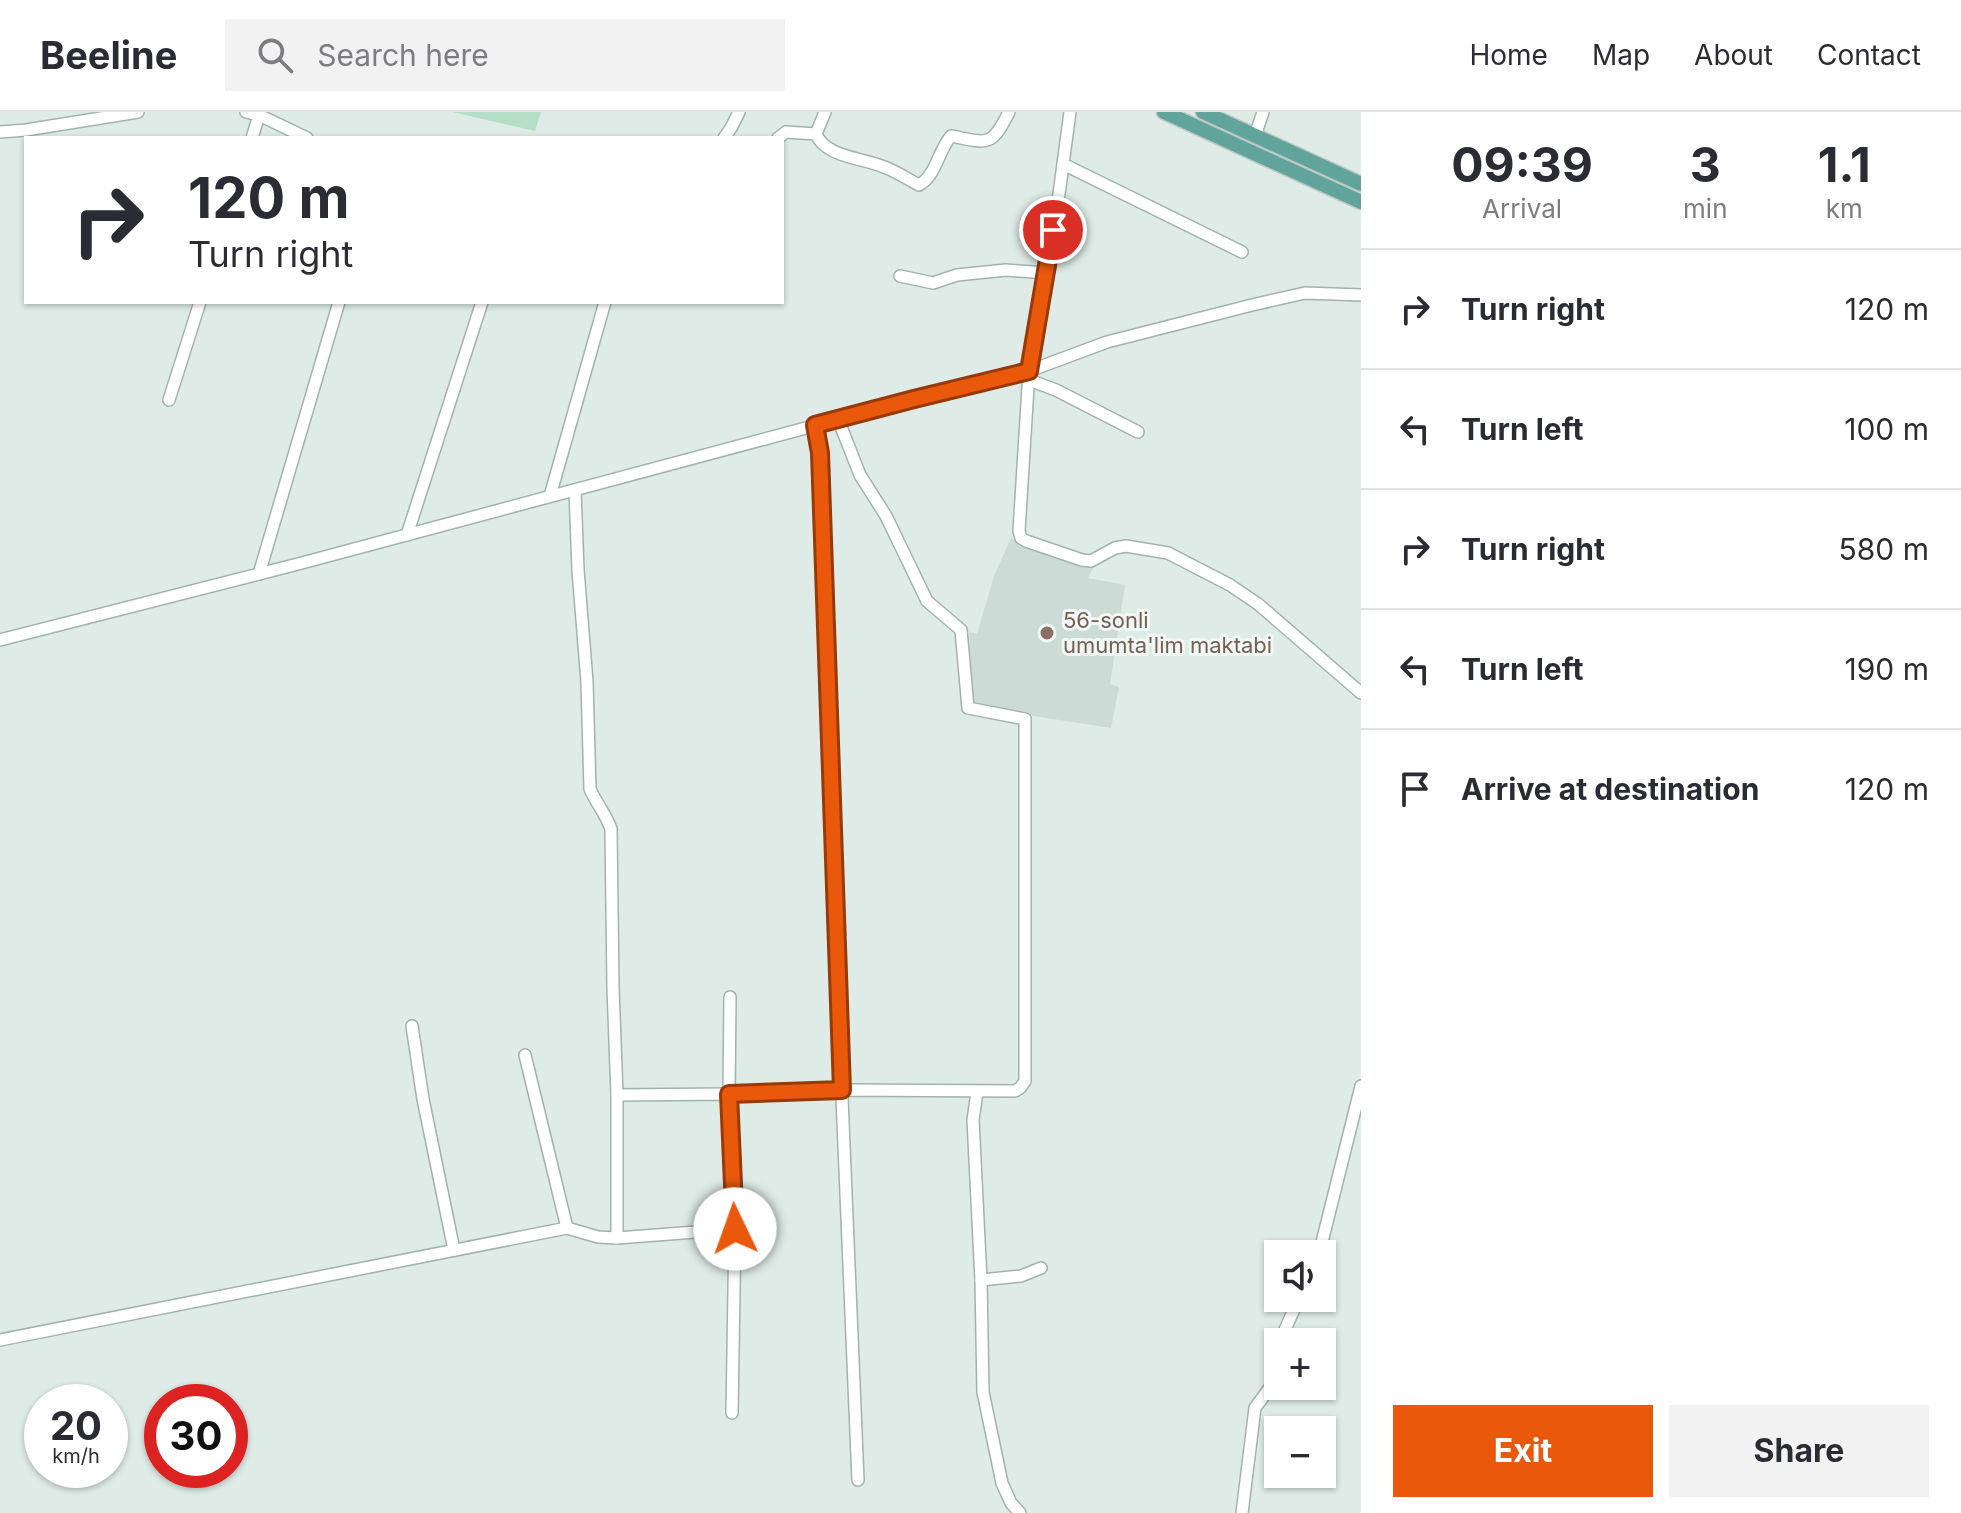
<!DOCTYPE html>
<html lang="en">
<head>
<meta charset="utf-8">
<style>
	:root { --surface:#fff; --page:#f2f2f3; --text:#2b2b33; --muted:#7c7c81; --line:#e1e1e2; --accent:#ea580c }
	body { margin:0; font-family:Inter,sans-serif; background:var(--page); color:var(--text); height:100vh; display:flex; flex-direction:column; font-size:30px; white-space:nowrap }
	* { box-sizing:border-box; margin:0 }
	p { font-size:26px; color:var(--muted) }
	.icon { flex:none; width:44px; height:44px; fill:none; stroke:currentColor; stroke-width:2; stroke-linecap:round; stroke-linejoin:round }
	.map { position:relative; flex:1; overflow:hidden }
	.details { display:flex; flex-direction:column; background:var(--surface); width:600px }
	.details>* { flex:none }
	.guide { position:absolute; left:24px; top:24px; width:760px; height:168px; border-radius:0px; box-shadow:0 2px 6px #0004; background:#fff; color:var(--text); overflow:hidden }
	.controls { position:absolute; left:1264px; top:1128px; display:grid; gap:16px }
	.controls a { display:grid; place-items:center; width:72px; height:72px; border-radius:0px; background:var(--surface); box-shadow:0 2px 6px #0004; font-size:40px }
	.speed { position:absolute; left:24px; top:1272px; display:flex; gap:16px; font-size:40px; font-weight:700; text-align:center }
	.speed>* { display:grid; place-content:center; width:104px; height:104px; border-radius:50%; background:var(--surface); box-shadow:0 2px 6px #0004; line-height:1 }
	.speed small { font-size:20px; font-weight:400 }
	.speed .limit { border:12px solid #d22; background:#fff; color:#111 }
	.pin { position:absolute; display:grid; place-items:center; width:68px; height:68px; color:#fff; margin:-34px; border:4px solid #fff; border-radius:50%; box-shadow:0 2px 8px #0007 }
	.me { position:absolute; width:88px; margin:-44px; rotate:357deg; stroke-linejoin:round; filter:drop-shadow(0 0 6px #0008) }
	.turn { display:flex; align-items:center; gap:28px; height:168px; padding:0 32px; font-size:36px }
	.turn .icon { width:104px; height:104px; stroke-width:2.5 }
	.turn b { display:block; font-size:56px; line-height:68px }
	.eta { display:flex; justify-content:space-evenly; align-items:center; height:136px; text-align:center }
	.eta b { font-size:48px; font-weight:700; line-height:56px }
	.primary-button { display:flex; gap:16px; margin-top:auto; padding:16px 32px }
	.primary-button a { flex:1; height:92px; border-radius:0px; background:var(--accent); color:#fff; font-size:32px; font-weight:700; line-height:92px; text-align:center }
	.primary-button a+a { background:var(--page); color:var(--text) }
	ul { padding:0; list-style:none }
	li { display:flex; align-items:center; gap:24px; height:120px; padding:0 32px; border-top:2px solid var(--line) }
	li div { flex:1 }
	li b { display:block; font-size:30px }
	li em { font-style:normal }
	header { display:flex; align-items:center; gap:48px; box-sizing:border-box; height:112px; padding:0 40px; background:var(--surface); border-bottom:2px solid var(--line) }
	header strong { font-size:38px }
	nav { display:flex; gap:44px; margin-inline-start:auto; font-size:28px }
	.search { width:560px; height:72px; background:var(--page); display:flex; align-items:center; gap:20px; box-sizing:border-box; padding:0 28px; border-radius:0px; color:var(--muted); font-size:30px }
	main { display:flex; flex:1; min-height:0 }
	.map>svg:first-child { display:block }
	.built { fill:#ccdbd6 }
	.green { fill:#b5dec6 }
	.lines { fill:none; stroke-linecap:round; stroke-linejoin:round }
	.minor-casing { stroke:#a1b3af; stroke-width:14 }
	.major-casing { stroke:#c0c8c7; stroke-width:17 }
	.minor { stroke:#fff; stroke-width:11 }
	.major { stroke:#60a49b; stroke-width:14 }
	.route-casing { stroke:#983908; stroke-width:20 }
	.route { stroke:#ea580c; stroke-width:14 }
	.education-dot { fill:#8d6e63; stroke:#eff8f4; stroke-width:3 }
	.labels { text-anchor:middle; stroke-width:6; stroke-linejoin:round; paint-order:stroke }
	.education-label { font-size:22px; fill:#785e54; stroke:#eff8f4; text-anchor:start }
</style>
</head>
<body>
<header>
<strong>Beeline</strong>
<div class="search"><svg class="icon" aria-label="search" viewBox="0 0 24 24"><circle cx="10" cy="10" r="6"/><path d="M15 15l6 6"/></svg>Search here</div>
<nav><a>Home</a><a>Map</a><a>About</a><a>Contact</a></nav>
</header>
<main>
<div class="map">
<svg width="1361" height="1401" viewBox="0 0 1361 1401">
	<rect width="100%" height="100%" fill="#deebe7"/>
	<path class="built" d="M 1011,426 L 1031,438 L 1093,456 L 1088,466 L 1125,473 L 1110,572 L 1119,575 L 1111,616 L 1021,602 L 1020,600 L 973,595 L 969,520 L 977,522 L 994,464 Z"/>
	<path class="green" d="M 452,0 L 541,0 L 535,19 Z"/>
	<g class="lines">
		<defs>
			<g id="minor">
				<path d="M 246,0 L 259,3 L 307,26"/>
				<path d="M 825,0 L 816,22 C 825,45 863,46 884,55 C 896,59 907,67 919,73 C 936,64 938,39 951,24 C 988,31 991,36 1009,0"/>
				<path d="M 1070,0 L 1057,97 L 1029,259 L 1019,419 L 1021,426 L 1026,429 L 1082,448 L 1091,449 L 1115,436 L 1126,434 L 1168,441 L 1230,473 L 1258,492 L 1361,581"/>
				<path d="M 0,20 L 26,18 L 138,0"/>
				<path d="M 1255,24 L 1263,0"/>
				<path d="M 252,26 L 259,3"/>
				<path d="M 724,26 L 731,16 L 739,0"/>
				<path d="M 778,26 L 786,20 L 816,22"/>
				<path d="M 1063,52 L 1242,140"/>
				<path d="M 900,164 L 933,171 L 957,163 L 1006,158 L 1046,161"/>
				<path d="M 1029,268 L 1056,278 L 1138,320"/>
				<path d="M 169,288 L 200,190"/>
				<path d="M 815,313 L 820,341 L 842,986 L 858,1368"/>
				<path d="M 575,378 L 578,458 L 587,570 L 590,677 C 596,691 606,702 611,717 L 613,876 L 617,983 L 729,982 L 735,1117 L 732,1301"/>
				<path d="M 550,384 L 605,190"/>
				<path d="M 407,423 L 482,190"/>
				<path d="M 259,462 L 339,190"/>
				<path d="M 0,528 L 298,452 L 914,287 L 1029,259 L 1107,230 L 1252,193 L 1305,181 L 1361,183"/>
				<path d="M 730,885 L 729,982 L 842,978 L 1015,979 L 1020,976 L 1025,969 L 1025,607 L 968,596 L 961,518 L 927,489 L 886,404 L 860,363 L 838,307"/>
				<path d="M 412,914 L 423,987 L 454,1138"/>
				<path d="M 525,943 L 567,1116 L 598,1125 L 617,1126 L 735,1117"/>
				<path d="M 977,980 L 973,1008 L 981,1168 L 983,1280 L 1002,1371 L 1011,1391 L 1020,1401"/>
				<path d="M 617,1126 L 617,983"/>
				<path d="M 1319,1142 L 1361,974"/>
				<path d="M 981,1168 L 1021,1164 L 1041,1156"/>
				<path d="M 0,1228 L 567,1116"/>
				<path d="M 1282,1230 L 1284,1220 L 1299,1186"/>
				<path d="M 1242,1401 L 1255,1296 L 1274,1270 L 1278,1254"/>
			</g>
			<g id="major">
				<path d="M 1164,0 L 1361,90"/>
				<path d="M 1203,0 L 1361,72"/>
			</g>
		</defs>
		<use href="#minor" class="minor-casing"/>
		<use href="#major" class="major-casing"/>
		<use href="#minor" class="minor"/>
		<use href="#major" class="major"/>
	</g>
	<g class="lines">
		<defs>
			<path id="route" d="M 735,1117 L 729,982 L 842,978 L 820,341 L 815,313 L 914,287 L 1029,259 L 1053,118"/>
		</defs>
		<use href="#route" class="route-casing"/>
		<use href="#route" class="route"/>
	</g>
	<circle class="education-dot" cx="1047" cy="521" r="8"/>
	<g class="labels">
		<g class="education-label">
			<text x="1063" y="516">56-sonli<tspan x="1063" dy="25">umumta'lim maktabi</tspan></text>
		</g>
	</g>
</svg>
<div class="controls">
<a><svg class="icon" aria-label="sound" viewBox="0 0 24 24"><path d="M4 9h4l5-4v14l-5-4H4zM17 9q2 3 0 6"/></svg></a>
<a>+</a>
<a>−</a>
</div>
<div class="speed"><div>20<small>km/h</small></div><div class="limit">30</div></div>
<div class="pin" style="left:1053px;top:118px;background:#d93025"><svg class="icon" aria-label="arrive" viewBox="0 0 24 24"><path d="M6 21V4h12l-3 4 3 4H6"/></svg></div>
<svg class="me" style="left:735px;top:1117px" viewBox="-20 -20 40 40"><circle r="19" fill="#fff"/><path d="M0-13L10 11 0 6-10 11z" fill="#ea580c"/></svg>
<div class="guide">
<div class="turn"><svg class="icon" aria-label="right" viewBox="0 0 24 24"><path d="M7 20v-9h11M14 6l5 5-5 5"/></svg><div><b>120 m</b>Turn right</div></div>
</div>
</div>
<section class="details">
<div class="eta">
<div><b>09:39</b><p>Arrival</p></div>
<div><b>3</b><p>min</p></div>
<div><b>1.1</b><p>km</p></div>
</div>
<ul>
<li><svg class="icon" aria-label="right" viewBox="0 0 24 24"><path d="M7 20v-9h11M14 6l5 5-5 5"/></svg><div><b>Turn right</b></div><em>120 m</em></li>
<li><svg class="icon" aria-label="left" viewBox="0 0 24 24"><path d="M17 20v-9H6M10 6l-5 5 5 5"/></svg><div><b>Turn left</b></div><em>100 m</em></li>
<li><svg class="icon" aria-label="right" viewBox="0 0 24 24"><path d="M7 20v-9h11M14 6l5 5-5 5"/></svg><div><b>Turn right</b></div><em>580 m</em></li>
<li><svg class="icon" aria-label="left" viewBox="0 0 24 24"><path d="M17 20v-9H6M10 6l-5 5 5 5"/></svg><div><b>Turn left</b></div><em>190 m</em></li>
<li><svg class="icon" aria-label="arrive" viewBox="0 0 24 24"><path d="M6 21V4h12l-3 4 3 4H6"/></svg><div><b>Arrive at destination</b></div><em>120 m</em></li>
</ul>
<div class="primary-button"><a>Exit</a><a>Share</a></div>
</section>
</main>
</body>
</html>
